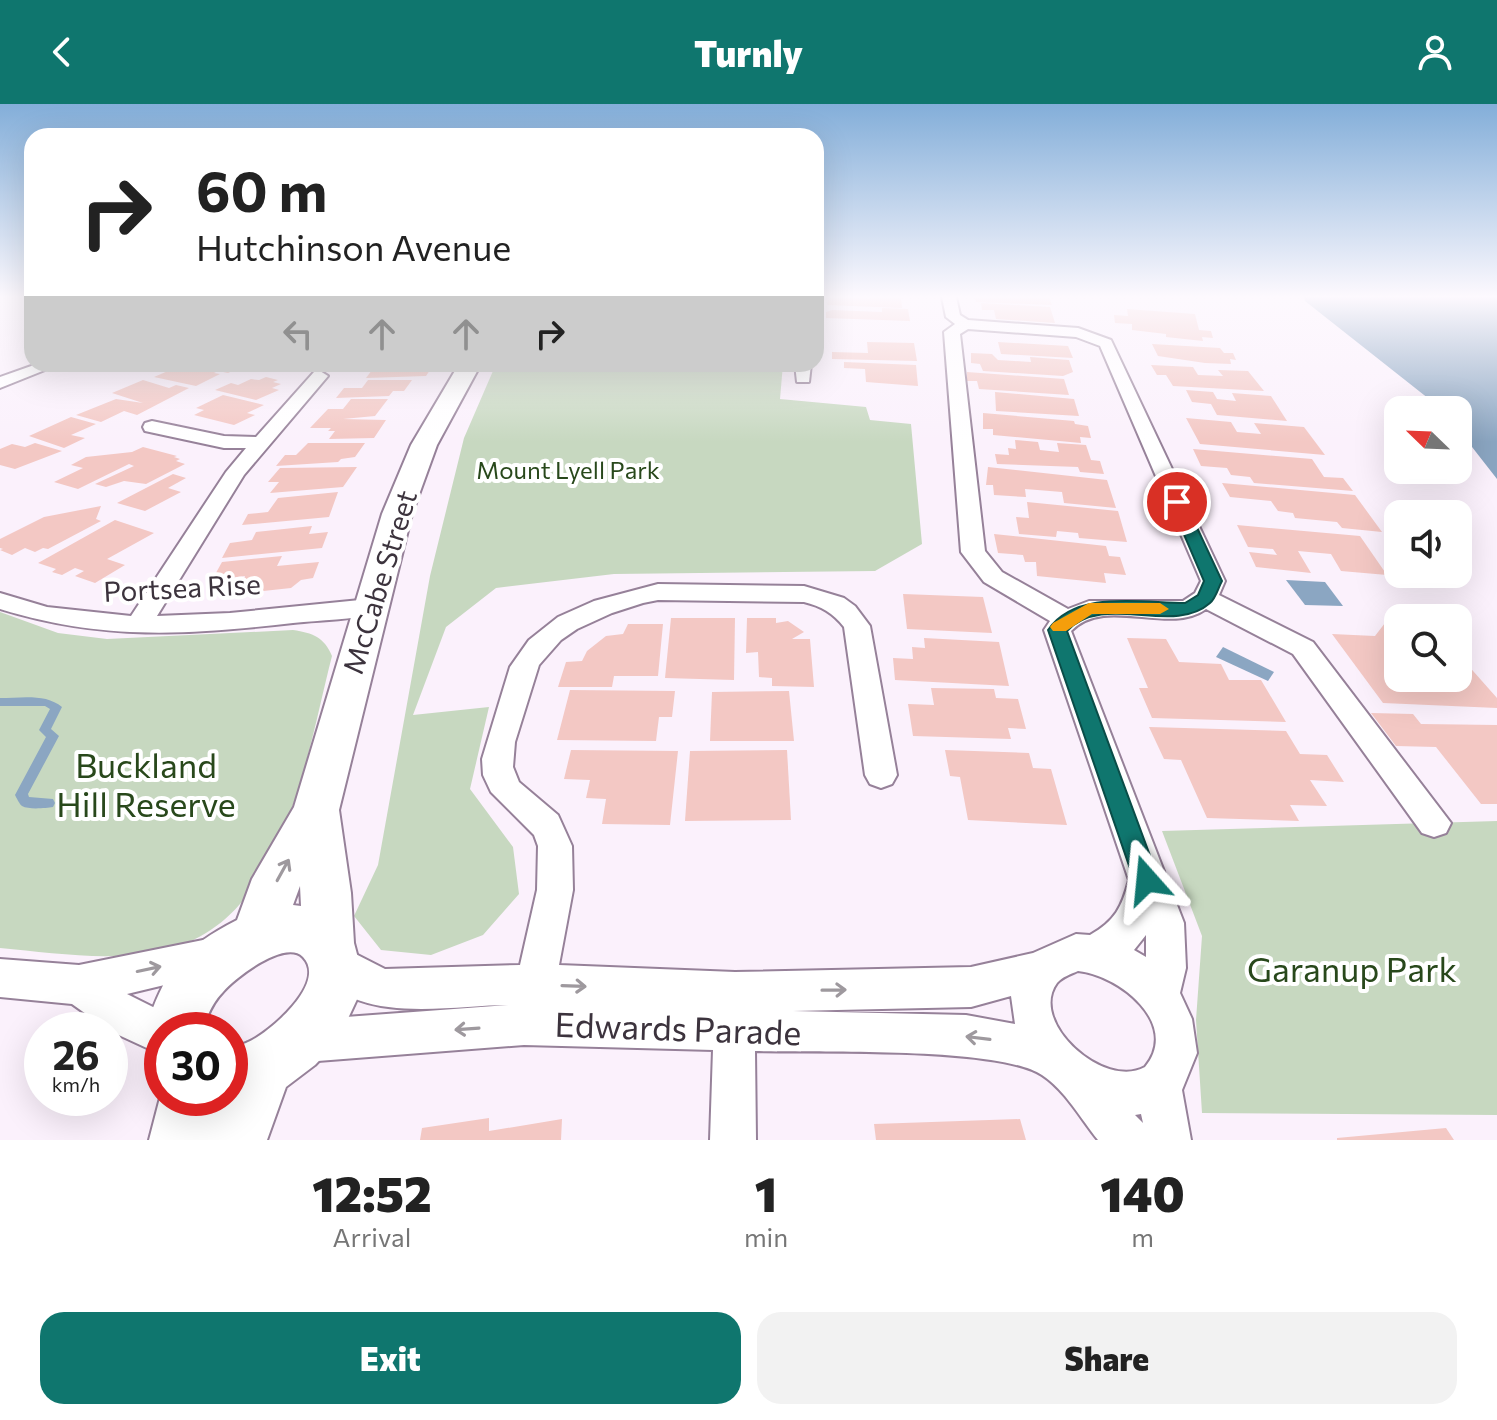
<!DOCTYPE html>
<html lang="en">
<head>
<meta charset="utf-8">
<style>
	:root { --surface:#fff; --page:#f2f2f2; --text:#222; --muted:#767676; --accent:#0f766e }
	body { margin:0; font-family:Commissioner,sans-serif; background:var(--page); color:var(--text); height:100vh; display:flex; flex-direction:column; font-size:30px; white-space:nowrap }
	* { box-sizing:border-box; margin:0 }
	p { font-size:26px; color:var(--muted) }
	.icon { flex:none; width:44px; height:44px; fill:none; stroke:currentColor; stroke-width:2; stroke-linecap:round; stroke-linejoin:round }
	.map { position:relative; height:1036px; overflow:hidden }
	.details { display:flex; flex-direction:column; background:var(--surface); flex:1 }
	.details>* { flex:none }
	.banner { position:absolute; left:24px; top:24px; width:800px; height:244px; border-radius:24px; box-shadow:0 8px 32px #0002; background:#fff; color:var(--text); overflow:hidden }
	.needle { width:52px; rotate:293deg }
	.tools { position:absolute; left:1384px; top:292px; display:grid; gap:16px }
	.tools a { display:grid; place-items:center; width:88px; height:88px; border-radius:16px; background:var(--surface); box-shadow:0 8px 32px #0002; font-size:40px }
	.speed { position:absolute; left:24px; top:908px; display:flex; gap:16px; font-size:40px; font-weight:700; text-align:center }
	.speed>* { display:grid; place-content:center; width:104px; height:104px; border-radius:50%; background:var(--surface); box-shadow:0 8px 32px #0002; line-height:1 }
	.speed small { font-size:20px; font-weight:400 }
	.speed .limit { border:12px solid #d22; background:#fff; color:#111 }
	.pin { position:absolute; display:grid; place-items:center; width:68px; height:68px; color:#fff; margin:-34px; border:4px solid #fff; border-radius:50%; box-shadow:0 2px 8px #0007 }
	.me { position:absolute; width:88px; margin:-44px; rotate:342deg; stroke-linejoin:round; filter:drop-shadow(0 0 6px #0008) }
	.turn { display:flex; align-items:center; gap:28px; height:168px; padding:0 40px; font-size:36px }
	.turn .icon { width:104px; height:104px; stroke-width:2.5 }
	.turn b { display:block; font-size:56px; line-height:68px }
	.lanes { display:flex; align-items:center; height:76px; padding:0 40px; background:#0003; justify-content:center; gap:40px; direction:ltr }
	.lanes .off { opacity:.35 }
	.eta { display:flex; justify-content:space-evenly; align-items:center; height:136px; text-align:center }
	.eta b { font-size:48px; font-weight:800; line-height:56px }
	.button { display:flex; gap:16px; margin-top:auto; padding:16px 40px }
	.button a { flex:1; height:92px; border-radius:24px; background:var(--accent); color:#fff; font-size:32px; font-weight:800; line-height:92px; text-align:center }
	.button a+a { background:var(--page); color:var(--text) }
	header { display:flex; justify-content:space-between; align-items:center; height:104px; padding:0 40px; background:var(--accent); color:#fff; font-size:36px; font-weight:800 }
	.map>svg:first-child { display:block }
	.green { fill:#c7d8c0 }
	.water { fill:#8ba6c2 }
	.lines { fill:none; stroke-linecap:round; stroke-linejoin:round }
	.stream { fill:#8ba6c2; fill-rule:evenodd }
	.building { fill:#f3c8c4 }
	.street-casing { stroke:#968199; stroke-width:4 }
	.secondary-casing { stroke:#968199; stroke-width:4 }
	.street { fill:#fff; fill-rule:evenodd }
	.secondary { fill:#fff; fill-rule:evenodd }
	.oneway { stroke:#9e999e }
	.route { fill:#0f766e; stroke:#0a4d48; stroke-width:2 }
	.slow { fill:#f59e0b }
	.labels { text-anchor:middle; stroke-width:8; stroke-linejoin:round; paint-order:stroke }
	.far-park-label { font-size:24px; fill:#28481b; stroke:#fff }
	.street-label { font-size:28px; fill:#3c333d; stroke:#fff }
	.near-park-label { font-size:34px; fill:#28481b; stroke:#fff }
	.near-street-label { font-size:34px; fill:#3c333d; stroke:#fff }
</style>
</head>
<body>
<header><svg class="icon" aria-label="back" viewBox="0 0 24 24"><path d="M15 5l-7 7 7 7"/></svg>Turnly<svg class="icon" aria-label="person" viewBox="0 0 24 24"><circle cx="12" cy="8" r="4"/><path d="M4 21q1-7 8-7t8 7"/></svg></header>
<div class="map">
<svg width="1497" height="1036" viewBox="0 0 1497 1036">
	<rect width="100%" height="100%" fill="#fbf1fc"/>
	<g class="green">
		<path d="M 496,260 L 783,260 L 780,295 L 866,303 L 870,316 L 911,320 L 922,440 L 875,467 L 614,470 L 496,484 L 446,523 L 413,611 L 489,603 L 470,685 L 513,743 L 519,790 L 483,831 L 431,851 L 381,846 L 354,812 L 378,761 L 430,472 L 464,334 Z"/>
		<path d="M 0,508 L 58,529 L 107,535 L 293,526 C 313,529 324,533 332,552 C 307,648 286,809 175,843 C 120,860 56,849 0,844 Z"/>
		<path d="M 1497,717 L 1497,1011 L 1202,1009 L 1196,916 L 1202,832 L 1162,727 Z"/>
	</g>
	<g class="water">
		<path d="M 1304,193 L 1497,193 L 1497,375 L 1458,325 L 1458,306 L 1443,306 L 1305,197 Z"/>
		<path d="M 1286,476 L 1325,478 L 1343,502 L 1305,501 Z"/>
		<path d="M 1223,543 L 1274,568 L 1268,577 L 1216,553 Z"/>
	</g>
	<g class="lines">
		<path class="stream" d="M 0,594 C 20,594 46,589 62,603 L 51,625 L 59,632 L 28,690 L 29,693 L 53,695 L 55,699 L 53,703 C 46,704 29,706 22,702 C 20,701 16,693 15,691 L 46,633 L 39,626 L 50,605 L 45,602 L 0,602 Z"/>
	</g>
	<g class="building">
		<path d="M 829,193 L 870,195 L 870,193 L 901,193 L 902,204 L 827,201 Z"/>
		<path d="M 975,193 L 1049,193 L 1052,201 L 976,198 Z"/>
		<path d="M 981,199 L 1050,203 L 1055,219 L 996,215 L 994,206 L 982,206 Z"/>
		<path d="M 882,204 L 908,205 L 910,217 L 826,214 L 826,208 L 832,206 L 882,208 Z"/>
		<path d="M 1127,205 L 1195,210 L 1199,226 L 1211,227 L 1213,234 L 1202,233 L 1203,237 L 1166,233 L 1166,230 L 1132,226 L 1132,220 L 1115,219 L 1114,211 L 1128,212 Z"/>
		<path d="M 867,238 L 914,239 L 917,257 L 832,255 L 832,248 L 868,249 Z"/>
		<path d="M 998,238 L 1068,242 L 1073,254 L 1001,250 Z"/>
		<path d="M 1152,240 L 1220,244 L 1224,249 L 1233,249 L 1236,256 L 1230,255 L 1231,260 L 1205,259 L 1158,252 Z"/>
		<path d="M 971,249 L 992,250 L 998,256 L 1031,258 L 1030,253 L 1069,256 L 1073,268 L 1063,272 L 983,267 L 980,260 L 971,259 Z"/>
		<path d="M 844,258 L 916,261 L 918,282 L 866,278 L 865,265 L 844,264 Z"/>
		<path d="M 184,260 L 218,262 L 246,261 L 228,269 L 218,267 L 214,269 L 220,270 L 196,282 L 154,273 Z"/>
		<path d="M 386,260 L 434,260 L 426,272 L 366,274 L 372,266 Z"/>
		<path d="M 1151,261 L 1193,263 L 1198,271 L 1223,272 L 1218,266 L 1248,267 L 1264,287 L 1173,282 L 1166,271 L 1157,271 Z"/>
		<path d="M 967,268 L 1064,275 L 1069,291 L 979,285 L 977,277 L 967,277 Z"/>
		<path d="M 266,273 L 278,276 L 273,278 L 281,280 L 272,284 L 279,286 L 256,296 L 215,286 L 231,279 L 238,281 L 251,275 L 259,276 Z"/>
		<path d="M 143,276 L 169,284 L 176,281 L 189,284 L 137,311 L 124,307 L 101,318 L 76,311 L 116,295 L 143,299 L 112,289 Z"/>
		<path d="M 368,276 L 412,276 L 404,287 L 393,287 L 389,292 L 336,294 L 344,284 L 362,284 Z"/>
		<path d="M 1186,286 L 1213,288 L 1217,295 L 1236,297 L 1232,289 L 1271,292 L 1287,317 L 1217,311 L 1211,300 L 1192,298 Z"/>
		<path d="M 995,288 L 1074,295 L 1079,312 L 996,307 Z"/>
		<path d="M 223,291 L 264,301 L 247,309 L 255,311 L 234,321 L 194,311 L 204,306 L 196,304 Z"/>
		<path d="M 351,295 L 388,295 L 375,312 L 343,315 L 386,316 L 374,334 L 329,335 L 335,327 L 328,327 L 331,324 L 310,324 L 328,305 L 343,305 Z"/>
		<path d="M 983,309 L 1074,317 L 1075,320 L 1088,322 L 1091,334 L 1080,333 L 1081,339 L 993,331 L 993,325 L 983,325 Z"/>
		<path d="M 71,313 L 96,320 L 71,331 L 85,334 L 64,344 L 29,332 Z"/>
		<path d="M 1186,314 L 1231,318 L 1237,328 L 1261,330 L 1254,319 L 1304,323 L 1325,351 L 1200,340 Z"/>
		<path d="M 1015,336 L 1038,338 L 1040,346 L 1059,348 L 1057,339 L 1086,341 L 1091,356 L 1100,357 L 1104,370 L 1080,368 L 1078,363 L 997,360 L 995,350 L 1009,351 L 1008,344 L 1016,345 Z"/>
		<path d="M 35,339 L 62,347 L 15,365 L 0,361 L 0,345 L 12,340 L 25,343 Z"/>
		<path d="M 308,339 L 365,339 L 355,353 L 341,355 L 338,358 L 276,362 L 285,351 L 296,351 Z"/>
		<path d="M 143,343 L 177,352 L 174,353 L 180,355 L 176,357 L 185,360 L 146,380 L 124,377 L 106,383 L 95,380 L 134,362 L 129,360 L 78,385 L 54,378 L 83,364 L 71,361 L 86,353 L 132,348 Z"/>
		<path d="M 1193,345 L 1312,355 L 1324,373 L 1343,374 L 1353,387 L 1254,379 L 1250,373 L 1231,371 L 1227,364 L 1201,362 Z"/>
		<path d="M 357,363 L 343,383 L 270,389 L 279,378 L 268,378 L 280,364 Z"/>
		<path d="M 988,363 L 1107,376 L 1116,404 L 1064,399 L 1062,388 L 1025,385 L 1026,393 L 994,391 L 993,381 L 986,381 Z"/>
		<path d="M 173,370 L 186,374 L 168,384 L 181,388 L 145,407 L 117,399 Z"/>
		<path d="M 1222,379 L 1355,391 L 1382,428 L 1342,424 L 1337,418 L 1295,414 L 1293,409 L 1278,407 L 1271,397 L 1230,393 Z"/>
		<path d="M 338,388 L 329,413 L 242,421 L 248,410 L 268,408 L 278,394 Z"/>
		<path d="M 1027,398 L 1118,407 L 1127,438 L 1079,434 L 1078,429 L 1057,427 L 1056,433 L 1019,430 L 1016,413 L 1029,414 Z"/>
		<path d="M 101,402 L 96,415 L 101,417 L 48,445 L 43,444 L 35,448 L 25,444 L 12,451 L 0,446 L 3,445 L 0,444 L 0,435 L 44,413 Z"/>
		<path d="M 115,416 L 154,429 L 107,455 L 125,461 L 95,479 L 75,472 L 84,467 L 75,464 L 62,471 L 52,468 L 56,465 L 38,459 Z"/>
		<path d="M 1237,421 L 1360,432 L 1387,471 L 1341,467 L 1331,450 L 1298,447 L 1311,469 L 1256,463 L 1249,448 L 1277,451 L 1273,445 L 1248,443 Z"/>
		<path d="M 312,422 L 309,430 L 328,428 L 322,444 L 222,454 L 230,439 L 252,436 L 256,428 Z"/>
		<path d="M 994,430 L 1106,442 L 1109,452 L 1120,453 L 1126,471 L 1104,469 L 1106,479 L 1037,472 L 1036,458 L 1025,458 L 1023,451 L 998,449 Z"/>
		<path d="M 282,452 L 277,462 L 319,458 L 313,474 L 301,476 L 291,484 L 228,491 L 223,489 L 226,484 L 242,479 L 245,472 L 212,476 L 222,458 Z"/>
		<path d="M 903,490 L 983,493 L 992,529 L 907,525 Z"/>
		<path d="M 671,514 L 735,514 L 734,576 L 665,574 Z"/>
		<path d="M 747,514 L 776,514 L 776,519 L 788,517 L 804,528 L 792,535 L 810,535 L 814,583 L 772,582 L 772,574 L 759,573 L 758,548 L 746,549 Z"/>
		<path d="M 1385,519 L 1398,520 L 1398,574 L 1458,574 L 1458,550 L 1497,594 L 1497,604 L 1383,599 L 1332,530 L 1375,532 Z"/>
		<path d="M 628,520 L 663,520 L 658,572 L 614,572 L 612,583 L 558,583 L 566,558 L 582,557 L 587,547 L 606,532 L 623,530 Z"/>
		<path d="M 924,534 L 999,538 L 1009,582 L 895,576 L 893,554 L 913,555 L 912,543 L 925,544 Z"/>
		<path d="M 1127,534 L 1166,535 L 1179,558 L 1221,560 L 1229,576 L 1261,576 L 1286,618 L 1152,614 L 1139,584 L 1148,584 Z"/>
		<path d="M 931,584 L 994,585 L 996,594 L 1018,595 L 1026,625 L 1008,624 L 1011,635 L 913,632 L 908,600 L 934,601 Z"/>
		<path d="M 570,586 L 675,587 L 672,613 L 659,613 L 656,637 L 557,636 Z"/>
		<path d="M 789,587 L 794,637 L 710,637 L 712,588 Z"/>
		<path d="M 1371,609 L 1413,610 L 1421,620 L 1497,621 L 1497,700 L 1481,700 L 1436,643 L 1396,642 Z"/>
		<path d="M 1149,623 L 1286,627 L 1300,650 L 1327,651 L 1344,678 L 1310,676 L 1327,702 L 1290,701 L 1299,717 L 1207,714 L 1181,656 L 1164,655 Z"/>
		<path d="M 571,646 L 678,647 L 670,721 L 602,720 L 606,695 L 586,694 L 590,676 L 564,675 Z"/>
		<path d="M 787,646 L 791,716 L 685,717 L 690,647 Z"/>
		<path d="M 945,646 L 1029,649 L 1033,664 L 1051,665 L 1067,721 L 968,716 L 960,673 L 950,672 Z"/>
		<path d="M 489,1014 L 489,1027 L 562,1015 L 561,1036 L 420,1036 L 422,1024 Z"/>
		<path d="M 1020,1015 L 1026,1036 L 876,1036 L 874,1020 Z"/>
		<path d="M 1446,1024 L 1454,1036 L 1337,1036 L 1337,1034 Z"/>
	</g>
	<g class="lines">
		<defs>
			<g id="street">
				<path d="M 942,193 L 956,193 L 960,211 L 968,216 L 1078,224 L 1111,236 L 1225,477 L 1219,491 L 1313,538 L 1451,719 L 1446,729 L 1434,733 L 1422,729 L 1293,550 L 1206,505 C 1168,532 1106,491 1071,527 L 1184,819 L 1186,864 L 1180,889 L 1192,915 L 1197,949 L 1182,986 L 1191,1036 L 1098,1036 C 1081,1015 1065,986 1042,971 C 997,942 816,949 755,947 L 756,1036 L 710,1036 L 713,946 L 524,941 L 305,958 L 290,952 L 284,937 L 290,922 L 305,916 L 508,901 C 452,901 345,924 317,859 L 322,846 L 336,840 L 385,865 L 520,861 L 537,786 L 538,742 L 534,731 L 491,688 L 483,671 L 482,655 L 510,563 L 529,536 L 558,513 L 594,497 L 658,480 L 804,482 L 844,494 L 855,502 L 870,522 L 897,671 L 892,680 L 881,684 L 870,680 L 865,671 L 844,523 C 833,509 821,502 804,498 L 658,496 L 643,499 L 612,509 L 577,525 L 561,536 L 539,561 L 515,638 L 513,663 L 519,678 L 558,711 L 572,742 L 573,786 L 559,861 L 735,868 L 971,863 L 1033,849 L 1076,830 L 1090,831 C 1115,817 1122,803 1129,776 L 1044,526 L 1050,517 L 984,478 L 961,448 L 944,228 L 955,220 L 946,213 ZM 968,225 L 1076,233 L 1100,242 L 1201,477 L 1195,489 L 1183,497 L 1089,497 L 1068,505 L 1002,468 L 985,447 L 960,230 ZM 1146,831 L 1146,853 L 1134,846 ZM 1078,867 C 1119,871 1181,920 1145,963 C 1104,986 1028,918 1057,879 C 1062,873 1071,870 1078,867 ZM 1011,892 L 1015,920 L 966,911 L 793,907 L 971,903 ZM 1141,1010 L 1143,1019 L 1135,1011 Z"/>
				<path d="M 37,260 L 60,260 L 0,284 L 0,273 Z"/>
				<path d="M 795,260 L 811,260 L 809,278 L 797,278 Z"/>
				<path d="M 320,267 L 328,272 L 244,371 L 157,512 L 230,509 L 370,495 L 379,497 L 383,503 L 379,509 C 352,516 321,516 293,519 C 187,531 104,537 0,505 L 0,489 L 47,503 L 131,512 L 226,368 L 246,344 L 224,344 L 145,327 L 143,323 L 145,319 L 152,317 L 224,332 L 256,333 L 314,268 Z"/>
				<path d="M 213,834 L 227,840 L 232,853 L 227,866 L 127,890 L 177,915 L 181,926 L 162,926 L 162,951 L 110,927 L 72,900 L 0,893 L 0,855 L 79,861 Z"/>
			</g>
			<path id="secondary" d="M 459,260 L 481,260 L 437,341 L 412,410 L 339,706 L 351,789 L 354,839 L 362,869 L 359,891 L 337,938 L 315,961 L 286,983 L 267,1036 L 149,1036 L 162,986 L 162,994 L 230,994 L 230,942 C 236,941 243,941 248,938 C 269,929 328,879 303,853 C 285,835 235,874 223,888 C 212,899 207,912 203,926 L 162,926 L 162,950 L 154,946 L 145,926 C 165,867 180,845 237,816 L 252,775 L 294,703 L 382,410 L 411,341 ZM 300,782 L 301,802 L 293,801 Z"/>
		</defs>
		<use href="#street" class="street-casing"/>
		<use href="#secondary" class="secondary-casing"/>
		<use href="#street" class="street"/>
		<use href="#secondary" class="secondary"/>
	</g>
	<defs><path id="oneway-shaft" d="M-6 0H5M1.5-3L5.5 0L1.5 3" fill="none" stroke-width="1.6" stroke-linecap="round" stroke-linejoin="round" transform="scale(2)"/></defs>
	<g class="oneway">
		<use href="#oneway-shaft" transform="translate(283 766) rotate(-61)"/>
		<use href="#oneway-shaft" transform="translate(149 865) rotate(-12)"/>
		<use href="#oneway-shaft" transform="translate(574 882) rotate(2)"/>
		<use href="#oneway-shaft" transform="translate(834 886) rotate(-1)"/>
		<use href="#oneway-shaft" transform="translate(467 925) rotate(176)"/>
		<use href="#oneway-shaft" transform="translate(978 934) rotate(-173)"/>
	</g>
	<linearGradient id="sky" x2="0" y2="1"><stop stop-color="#83aed9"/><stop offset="0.57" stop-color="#fdf9fe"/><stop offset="1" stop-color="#fdf9fe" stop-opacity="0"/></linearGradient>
	<rect width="1497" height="338" fill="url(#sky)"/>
	<path class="route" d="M 1177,393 L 1185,398 L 1222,477 C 1218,484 1216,494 1210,499 C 1173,532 1104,488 1067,527 L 1159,776 L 1155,784 L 1147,787 L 1138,784 L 1134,776 L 1048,526 C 1076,485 1142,499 1185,499 L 1198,491 L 1204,477 L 1170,398 Z"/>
	<path class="slow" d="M 1089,499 L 1160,499 L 1169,505 L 1160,510 L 1092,510 L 1066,527 L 1053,527 L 1050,523 L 1053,519 Z"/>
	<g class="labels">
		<g class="far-park-label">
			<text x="568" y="375">Mount Lyell Park</text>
		</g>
		<g class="street-label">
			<text transform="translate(380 478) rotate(-73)" y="10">McCabe Street</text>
			<text transform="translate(182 484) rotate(-3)" y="10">Portsea Rise</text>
		</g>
		<g class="near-park-label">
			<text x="146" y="674">Buckland<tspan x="146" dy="39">Hill Reserve</tspan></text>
			<text x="1352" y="878">Garanup Park</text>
		</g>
		<g class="near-street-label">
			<text transform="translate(678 925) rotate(2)" y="12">Edwards Parade</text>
		</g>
	</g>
</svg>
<div class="tools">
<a><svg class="needle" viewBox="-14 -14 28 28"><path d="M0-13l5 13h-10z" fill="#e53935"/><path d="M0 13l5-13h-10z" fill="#767676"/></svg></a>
<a><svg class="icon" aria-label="sound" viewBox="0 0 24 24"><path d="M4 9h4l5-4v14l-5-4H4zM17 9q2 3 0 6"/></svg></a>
<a><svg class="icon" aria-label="search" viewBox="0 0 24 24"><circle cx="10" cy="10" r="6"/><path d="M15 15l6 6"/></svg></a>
</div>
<div class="speed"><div>26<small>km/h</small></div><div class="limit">30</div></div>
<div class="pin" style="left:1177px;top:398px;background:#d93025"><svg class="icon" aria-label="arrive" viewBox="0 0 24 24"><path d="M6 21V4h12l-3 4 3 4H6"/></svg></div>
<svg class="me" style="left:1147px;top:776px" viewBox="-20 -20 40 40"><path d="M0-17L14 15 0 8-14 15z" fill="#0f766e" stroke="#fff" stroke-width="4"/></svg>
<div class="banner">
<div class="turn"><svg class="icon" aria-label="right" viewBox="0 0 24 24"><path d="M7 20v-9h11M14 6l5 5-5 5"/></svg><div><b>60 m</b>Hutchinson Avenue</div></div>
<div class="lanes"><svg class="icon off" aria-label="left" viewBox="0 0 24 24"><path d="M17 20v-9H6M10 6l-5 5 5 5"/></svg><svg class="icon off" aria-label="ahead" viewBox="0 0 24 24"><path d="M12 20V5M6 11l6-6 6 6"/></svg><svg class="icon off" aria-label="ahead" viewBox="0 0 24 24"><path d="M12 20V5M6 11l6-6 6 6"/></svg><svg class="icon" aria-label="right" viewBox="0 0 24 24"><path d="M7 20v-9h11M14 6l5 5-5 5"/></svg></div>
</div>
</div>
<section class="details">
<div class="eta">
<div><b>12:52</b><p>Arrival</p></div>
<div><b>1</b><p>min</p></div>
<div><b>140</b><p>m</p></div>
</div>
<div class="button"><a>Exit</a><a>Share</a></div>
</section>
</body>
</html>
